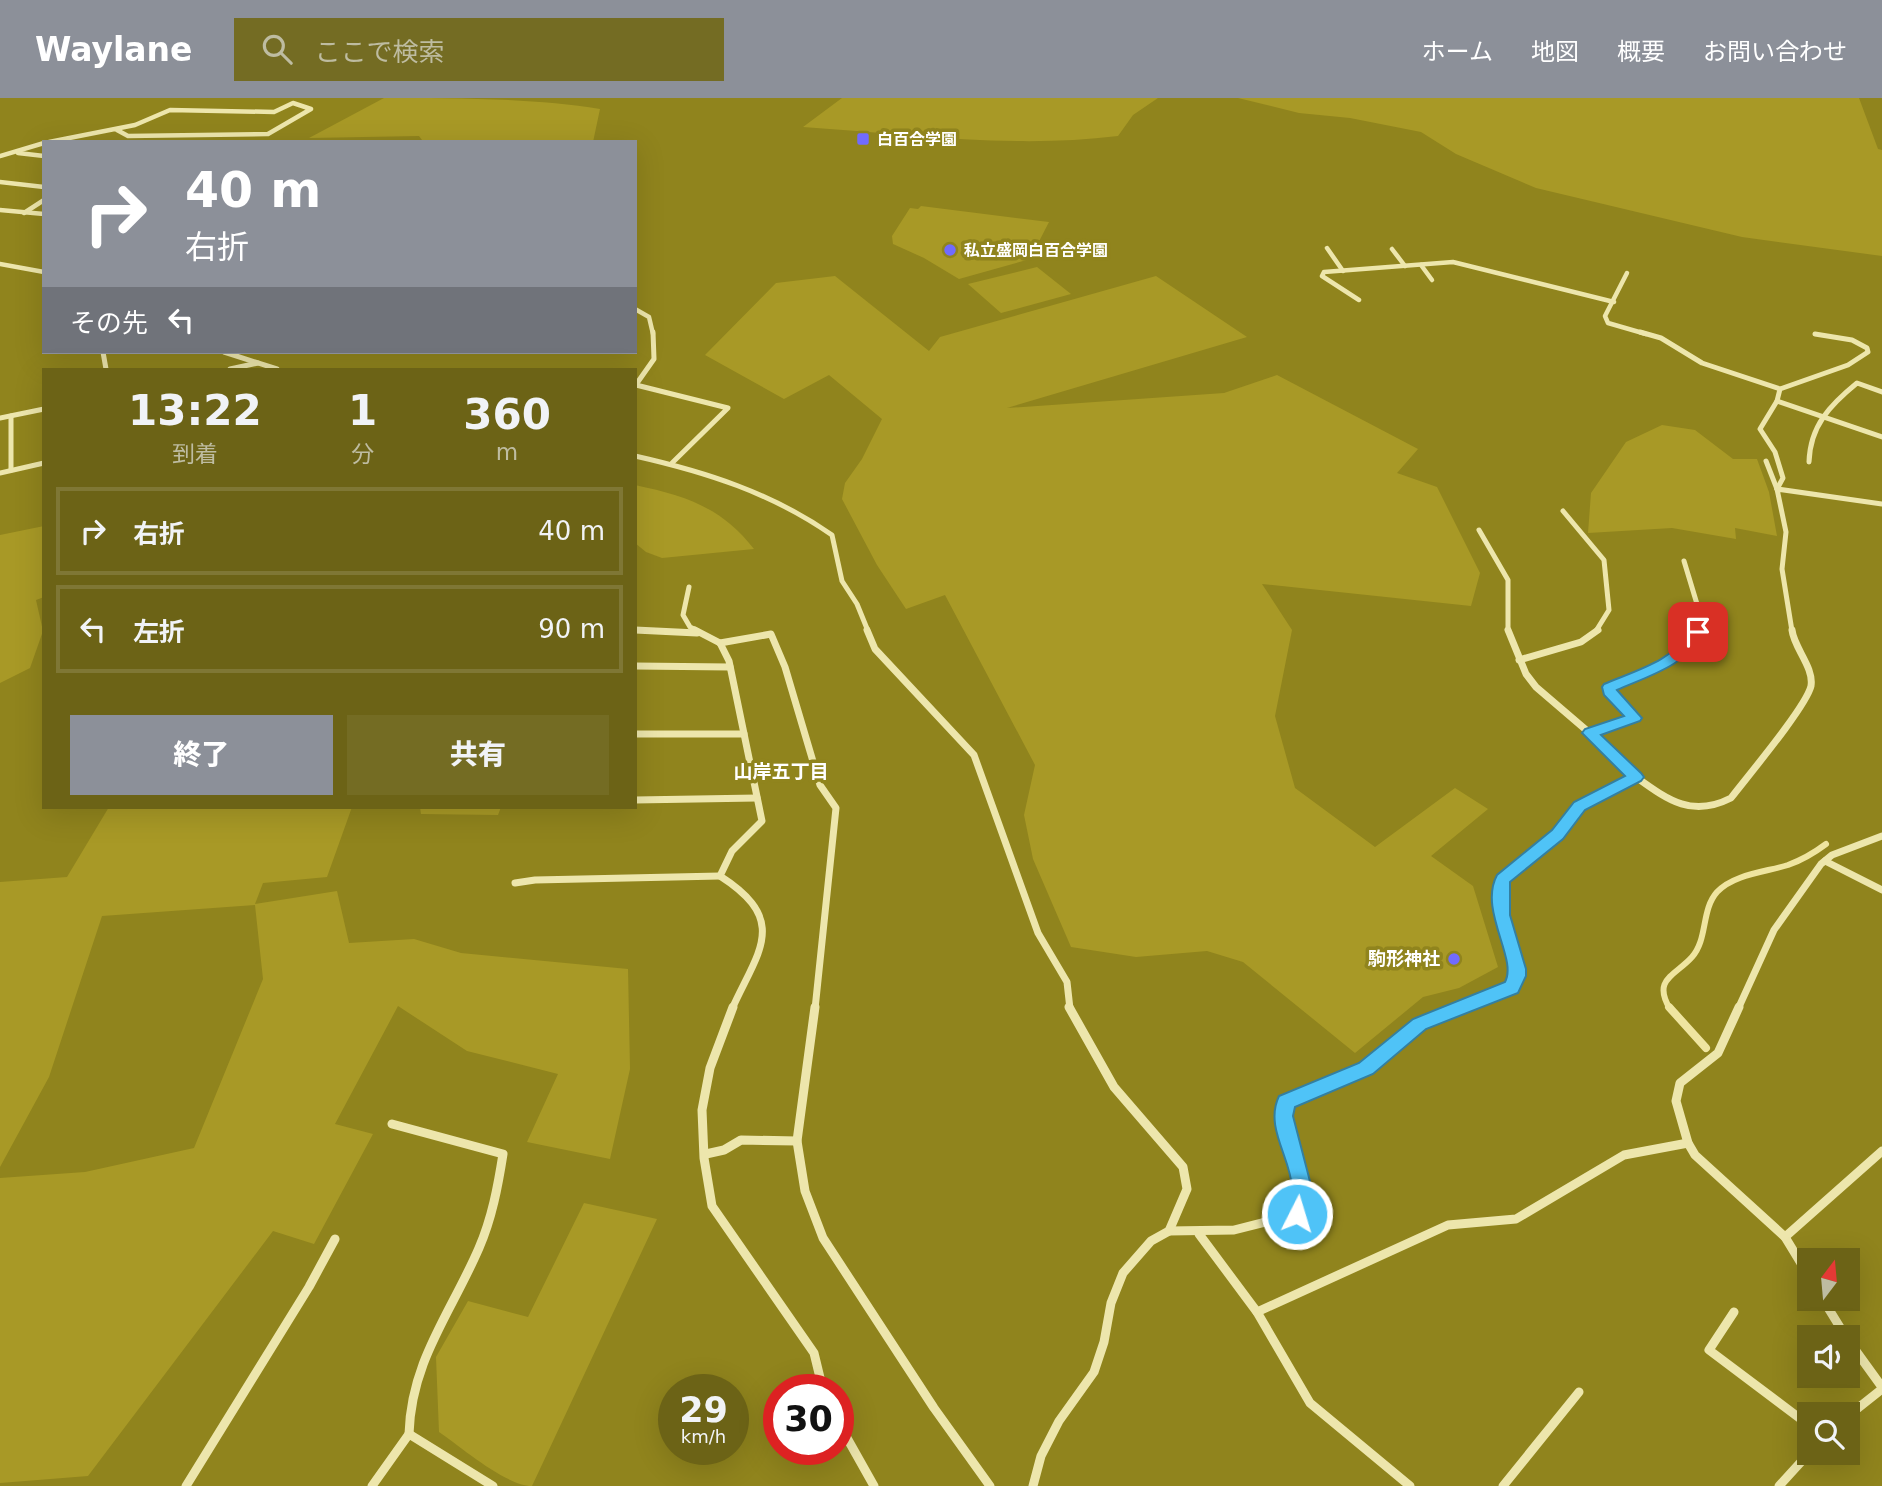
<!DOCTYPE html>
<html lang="ja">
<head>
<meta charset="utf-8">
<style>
	:root { --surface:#6c6316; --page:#746c23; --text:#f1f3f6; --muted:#bebca1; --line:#7f7735; --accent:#8c9099 }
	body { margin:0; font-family:"DejaVu Sans","Noto Sans JP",sans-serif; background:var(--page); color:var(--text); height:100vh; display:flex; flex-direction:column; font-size:26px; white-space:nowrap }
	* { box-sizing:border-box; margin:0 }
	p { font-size:23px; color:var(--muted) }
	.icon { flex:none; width:38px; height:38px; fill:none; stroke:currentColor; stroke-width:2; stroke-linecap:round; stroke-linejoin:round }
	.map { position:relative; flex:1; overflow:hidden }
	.details { position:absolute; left:42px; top:270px; width:595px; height:441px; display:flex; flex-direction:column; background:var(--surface); border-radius:0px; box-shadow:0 7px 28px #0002 }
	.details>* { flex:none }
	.banner { position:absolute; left:42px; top:42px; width:595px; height:214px; border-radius:0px; box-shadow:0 7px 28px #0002; background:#8c9099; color:#fff; overflow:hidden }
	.needle { width:46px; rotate:16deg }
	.tools { position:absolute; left:1797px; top:1150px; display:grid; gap:14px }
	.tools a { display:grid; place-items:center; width:63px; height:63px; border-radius:0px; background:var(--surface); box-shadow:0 7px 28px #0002; font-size:35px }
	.speed { position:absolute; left:658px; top:1276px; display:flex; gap:14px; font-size:35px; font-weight:700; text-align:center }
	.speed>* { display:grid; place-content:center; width:91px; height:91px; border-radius:50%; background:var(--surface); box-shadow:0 7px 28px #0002; line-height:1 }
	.speed small { font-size:18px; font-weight:400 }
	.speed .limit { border:10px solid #d22; background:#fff; color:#111 }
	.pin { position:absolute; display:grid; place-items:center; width:60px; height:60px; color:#fff; margin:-30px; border-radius:14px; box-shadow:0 4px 10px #0006 }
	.me { position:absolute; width:77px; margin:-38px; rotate:5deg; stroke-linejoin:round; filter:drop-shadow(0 0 5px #0008) }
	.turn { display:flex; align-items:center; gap:24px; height:147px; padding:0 28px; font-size:32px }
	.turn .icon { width:91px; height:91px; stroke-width:2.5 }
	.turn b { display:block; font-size:49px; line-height:60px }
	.then { display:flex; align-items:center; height:66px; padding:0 28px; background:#0003; gap:14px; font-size:26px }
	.eta { display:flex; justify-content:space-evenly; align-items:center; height:119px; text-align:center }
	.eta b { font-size:42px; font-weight:800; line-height:49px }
	.button { display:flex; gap:14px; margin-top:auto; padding:14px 28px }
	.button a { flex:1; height:80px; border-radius:0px; background:var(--accent); color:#fff; font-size:28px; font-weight:800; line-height:80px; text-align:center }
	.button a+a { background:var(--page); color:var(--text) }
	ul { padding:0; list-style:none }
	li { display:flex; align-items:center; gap:21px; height:88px; margin:0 14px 10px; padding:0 14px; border:4px solid var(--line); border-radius:0px }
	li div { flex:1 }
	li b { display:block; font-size:26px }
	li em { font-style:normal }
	header { display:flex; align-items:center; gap:42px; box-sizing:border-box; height:98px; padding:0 35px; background:var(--accent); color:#fff }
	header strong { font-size:33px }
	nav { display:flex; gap:38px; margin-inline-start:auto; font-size:24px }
	.search { width:490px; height:63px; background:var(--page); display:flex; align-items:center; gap:18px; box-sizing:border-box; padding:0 24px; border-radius:0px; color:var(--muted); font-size:26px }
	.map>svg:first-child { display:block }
	.green { fill:#a89926 }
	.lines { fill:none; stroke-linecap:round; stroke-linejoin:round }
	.stream-far1 { stroke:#efe5a0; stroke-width:6 }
	.stream { stroke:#efe5a0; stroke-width:8 }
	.street-far3 { stroke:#ede6ac; stroke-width:4.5 }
	.street-far2 { stroke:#ede6ac; stroke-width:5 }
	.street-far1 { stroke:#ede6ac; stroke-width:7 }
	.street { stroke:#ede6ac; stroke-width:9 }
	.route { fill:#4fc3f7; stroke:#337fa1; stroke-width:2 }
	.poi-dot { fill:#716bfd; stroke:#90841d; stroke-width:2.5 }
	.labels { text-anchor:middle; stroke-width:7; stroke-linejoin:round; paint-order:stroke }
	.far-poi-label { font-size:16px; font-weight:bold; fill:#fff; stroke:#90841d; text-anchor:start }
	.poi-label { font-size:18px; font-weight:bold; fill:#fff; stroke:#90841d; text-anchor:end }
	.neighbourhood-label { font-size:19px; font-weight:bold; fill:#fff; stroke:#90841d }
</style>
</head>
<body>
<header>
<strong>Waylane</strong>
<div class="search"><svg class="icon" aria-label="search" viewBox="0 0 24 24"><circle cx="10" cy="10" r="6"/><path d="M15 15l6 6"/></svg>ここで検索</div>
<nav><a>ホーム</a><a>地図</a><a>概要</a><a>お問い合わせ</a></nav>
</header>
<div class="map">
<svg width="1882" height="1388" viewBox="0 0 1882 1388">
	<rect width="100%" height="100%" fill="#90841d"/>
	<g class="green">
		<path d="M 384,0 C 452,0 534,0 600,11 L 593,44 L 418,44 L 422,42 L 419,38 L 309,40 Z"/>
		<path d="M 842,0 L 1158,0 L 1133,17 L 1118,38 C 1014,51 907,36 803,29 Z"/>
		<path d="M 1238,0 L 1859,0 L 1878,51 L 1882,52 L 1882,158 L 1742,139 L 1536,90 L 1456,56 L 1421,34 L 1350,20 L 1299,15 Z"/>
		<path d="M 921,108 L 1049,124 L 1030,161 L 959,181 L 924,160 L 893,146 L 892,138 L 910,110 L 918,111 Z"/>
		<path d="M 1037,169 L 1071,196 L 1001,215 L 968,186 Z"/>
		<path d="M 835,178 L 929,253 L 940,239 L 1156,178 L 1247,239 L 1007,310 L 1224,295 L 1277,277 L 1418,351 L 1397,375 L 1437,389 L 1480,475 L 1471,508 L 1262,486 L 1292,532 L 1275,618 L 1295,690 L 1375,749 L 1455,690 L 1488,711 L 1431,758 L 1473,788 L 1498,869 L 1459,890 L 1423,899 L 1355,955 L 1243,864 L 1207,853 L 1136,859 L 1071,849 L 1033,761 L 1024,717 L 1035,667 L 945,497 L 906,511 L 877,467 L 842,401 L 845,385 L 862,361 L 882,321 L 829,277 L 784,301 L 705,257 L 776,185 Z"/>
		<path d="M 1662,327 L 1695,332 L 1733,361 L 1757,361 L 1769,394 L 1777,438 L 1735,430 L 1736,441 L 1672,430 L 1588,435 L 1591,395 L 1626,344 Z"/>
		<path d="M 635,387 C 686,398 721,409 754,451 L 662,460 L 646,454 L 635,445 Z"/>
		<path d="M 44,428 L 44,499 L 36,502 L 43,533 L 30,570 L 0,585 L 0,437 Z"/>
		<path d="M 109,709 L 352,709 L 327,779 L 263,785 L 255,806 L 337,793 L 349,845 L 414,841 L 461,855 L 628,871 L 630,971 L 610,1061 L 527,1044 L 558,976 L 467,953 L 398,908 L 335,1026 L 373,1036 L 314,1146 L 273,1133 L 88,1378 L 0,1385 L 0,1080 L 85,1074 L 194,1050 L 263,881 L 255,807 L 102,818 L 49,979 L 0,1069 L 0,784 L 67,779 Z"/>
		<path d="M 420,709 L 501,709 L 498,717 L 421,716 Z"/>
		<path d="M 584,1105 L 657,1121 L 532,1388 C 506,1388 461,1349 439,1334 L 436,1259 L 468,1203 L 528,1219 Z"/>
	</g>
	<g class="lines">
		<path class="stream-far1" d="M 1670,911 C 1652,881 1675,878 1692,859 C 1708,841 1701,812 1717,794 C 1734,776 1766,774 1788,767 C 1802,762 1814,755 1826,746"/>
		<path class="stream" d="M 1669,909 L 1706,950"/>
		<g class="street-far3">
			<path d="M 49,44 L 135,27 L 170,12 L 274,14 L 293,5 L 311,11 L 268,36 L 128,38 L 117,32"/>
			<path d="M 18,55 L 44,58"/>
			<path d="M 0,58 L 44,45"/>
			<path d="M 0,84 L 44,89"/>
			<path d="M 0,112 L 44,116"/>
			<path d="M 24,115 L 44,102"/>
			<path d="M 1327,150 L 1343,173"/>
			<path d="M 1392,151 L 1405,168"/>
			<path d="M 0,166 L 44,174"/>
			<path d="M 1421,167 L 1432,182"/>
			<path d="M 1627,175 L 1605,218 L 1608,225 L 1646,236"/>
			<path d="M 1359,202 L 1322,178 L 1324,174 L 1453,164 L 1614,204"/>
			<path d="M 635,211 L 649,219 L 653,236"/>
		</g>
		<g class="street-far2">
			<path d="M 1640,234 L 1661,240 L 1702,265 L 1780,291"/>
			<path d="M 103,254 L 106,271"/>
			<path d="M 224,254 L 277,271"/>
			<path d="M 230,271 L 258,265"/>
			<path d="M 636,287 L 728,310 L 672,365"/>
			<path d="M 635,288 L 654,261 L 653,234"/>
			<path d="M 1777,303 L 1882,339"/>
			<path d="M 11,318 L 11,372"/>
			<path d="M 0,320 L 44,311"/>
			<path d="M 635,358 C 706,374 772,395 832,437 L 842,483 L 857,506 L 868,533"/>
			<path d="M 1766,363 L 1777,391"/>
			<path d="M 1809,364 C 1810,328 1830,307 1857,285 L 1882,294"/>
			<path d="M 0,375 L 44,365"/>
			<path d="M 1777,391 L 1783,380 L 1775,354 L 1760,331 L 1777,303 L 1780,291 L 1848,267 L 1868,254 L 1867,250 L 1852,242 L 1815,236"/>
			<path d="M 1563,413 L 1604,462 L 1609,512 L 1596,533"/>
			<path d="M 1479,432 L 1508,482 L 1508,533"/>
			<path d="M 1684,463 L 1697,506 L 1697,533"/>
			<path d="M 689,489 L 683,517 L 690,529 L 698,533"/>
			<path d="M 635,532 L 662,533"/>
			<path d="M 1792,533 L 1782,471 L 1786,434 L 1777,391 L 1882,406"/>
		</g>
		<g class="street-far1">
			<path d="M 635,532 L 697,535"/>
			<path d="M 695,532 L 720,545 L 729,563 L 762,723 L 732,753 L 720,778 C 790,823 758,853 732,911"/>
			<path d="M 867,532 L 875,551 L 974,657 L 1038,835 L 1067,884 L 1070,911"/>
			<path d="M 1508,532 L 1526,576 L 1536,589 L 1620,661 L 1636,679"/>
			<path d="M 720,545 L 771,536 L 785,569 L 820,687 L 836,710 L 815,911"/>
			<path d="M 1519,562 L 1581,544 L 1598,532"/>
			<path d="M 635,568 L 730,569"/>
			<path d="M 1590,635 L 1635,620 L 1609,589 C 1641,577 1685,566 1698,532"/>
			<path d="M 635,636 L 744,636"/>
			<path d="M 635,702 L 757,700"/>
			<path d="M 1825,763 L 1882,792"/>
			<path d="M 515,785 L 535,782 L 720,778"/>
			<path d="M 1459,911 L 1512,890 L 1518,879 L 1517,871 L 1500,812 L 1501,789 L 1505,777 L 1557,737 L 1579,708 L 1636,679 C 1668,702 1692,720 1731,700 C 1747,679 1806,609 1811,588 C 1814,569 1794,550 1792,532"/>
			<path d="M 1738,911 L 1774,832 L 1821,766 L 1832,757 L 1882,738"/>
		</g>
		<g class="street">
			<path d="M 733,909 L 710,970 L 702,1012 L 704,1060 L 712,1108 L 814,1255 L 823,1292"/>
			<path d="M 815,909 L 797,1043 L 805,1093 L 823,1140 L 934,1310 L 990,1388"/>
			<path d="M 1739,909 L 1718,955 L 1680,985 L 1676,1003 L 1688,1045 L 1695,1057 L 1785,1139 L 1810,1180"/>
			<path d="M 392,1026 L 503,1056 C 498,1088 492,1120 479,1150 C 451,1215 411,1263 409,1336"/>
			<path d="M 706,1056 L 724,1052 L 741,1042 L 797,1043"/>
			<path d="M 1169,1133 L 1234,1132 L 1297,1116 L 1302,1091 L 1283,1018 L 1286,1004 L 1366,971 L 1419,926 L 1463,909"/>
			<path d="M 1199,1136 L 1257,1214 L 1310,1305 L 1410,1388"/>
			<path d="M 1785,1139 L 1882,1053"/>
			<path d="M 1822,1200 L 1846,1239"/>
			<path d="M 1257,1214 L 1448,1127 L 1516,1121 L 1624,1057 L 1688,1045"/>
			<path d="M 1734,1214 L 1709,1252 L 1810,1328"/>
			<path d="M 1848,1242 L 1882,1289"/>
			<path d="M 1848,1318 L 1882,1291"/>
			<path d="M 838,1324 L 874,1388"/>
			<path d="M 186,1388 L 309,1189 L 335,1141"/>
			<path d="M 372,1388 L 409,1336 L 493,1388"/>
			<path d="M 1033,1388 L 1041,1358 L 1059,1323 L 1094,1274 L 1104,1244 L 1111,1205 L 1123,1175 L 1151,1143 L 1169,1133 L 1187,1091 L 1183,1069 L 1114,989 L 1069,909"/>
			<path d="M 1503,1388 L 1579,1294"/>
			<path d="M 1779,1388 L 1810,1354"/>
		</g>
	</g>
	<path class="route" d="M 1698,530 L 1706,534 C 1685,568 1651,577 1617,592 L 1642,620 L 1640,623 L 1601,637 L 1641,675 L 1644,679 L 1641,683 L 1585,712 L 1563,741 L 1510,784 L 1510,817 L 1526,871 L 1526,878 L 1518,895 L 1426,931 L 1373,976 L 1295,1009 L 1293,1018 L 1312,1091 L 1304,1123 L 1297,1126 L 1290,1123 C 1285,1111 1293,1102 1292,1090 C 1291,1060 1264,1029 1279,998 L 1359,965 L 1413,921 L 1505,884 C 1518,861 1478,812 1497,777 L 1552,732 L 1574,704 L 1625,678 L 1582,635 L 1585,631 L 1624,618 L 1604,597 L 1602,589 L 1604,586 C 1637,572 1673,563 1693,531 Z"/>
	<g class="poi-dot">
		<rect x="856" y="34" width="14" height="14" rx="3.5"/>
		<circle cx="950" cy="152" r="7"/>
		<circle cx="1454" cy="861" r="7"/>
	</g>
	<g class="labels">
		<g class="far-poi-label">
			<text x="877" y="47">白百合学園</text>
			<text x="964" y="158">私立盛岡白百合学園</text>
		</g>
		<g class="poi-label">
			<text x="1440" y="867">駒形神社</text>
		</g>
		<g class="neighbourhood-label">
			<text x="781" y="680">山岸五丁目</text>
		</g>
	</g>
</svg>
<div class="tools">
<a><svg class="needle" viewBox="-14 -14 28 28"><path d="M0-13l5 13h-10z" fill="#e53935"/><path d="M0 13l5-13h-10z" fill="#bebca1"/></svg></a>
<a><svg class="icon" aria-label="sound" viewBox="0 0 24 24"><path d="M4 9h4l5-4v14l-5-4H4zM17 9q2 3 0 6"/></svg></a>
<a><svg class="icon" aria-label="search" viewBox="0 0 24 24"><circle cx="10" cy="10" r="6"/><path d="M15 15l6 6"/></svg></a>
</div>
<div class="speed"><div>29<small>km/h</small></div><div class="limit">30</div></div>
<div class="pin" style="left:1698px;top:534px;background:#d93025"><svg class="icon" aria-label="arrive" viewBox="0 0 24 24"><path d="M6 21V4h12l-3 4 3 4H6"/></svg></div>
<svg class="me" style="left:1297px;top:1116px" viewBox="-20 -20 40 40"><circle r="17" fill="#4fc3f7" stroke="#fff" stroke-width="3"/><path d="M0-11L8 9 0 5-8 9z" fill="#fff"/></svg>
<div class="banner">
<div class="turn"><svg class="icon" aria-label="right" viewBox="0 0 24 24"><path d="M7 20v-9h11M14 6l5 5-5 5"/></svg><div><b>40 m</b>右折</div></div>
<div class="then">その先<svg class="icon" aria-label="left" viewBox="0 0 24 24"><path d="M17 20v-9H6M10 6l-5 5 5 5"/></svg></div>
</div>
<section class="details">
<div class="eta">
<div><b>13:22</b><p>到着</p></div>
<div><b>1</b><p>分</p></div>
<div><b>360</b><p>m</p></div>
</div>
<ul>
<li><svg class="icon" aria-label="right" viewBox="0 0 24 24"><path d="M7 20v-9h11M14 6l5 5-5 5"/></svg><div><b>右折</b></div><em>40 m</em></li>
<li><svg class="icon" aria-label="left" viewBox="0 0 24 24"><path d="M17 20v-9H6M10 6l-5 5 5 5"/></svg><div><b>左折</b></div><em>90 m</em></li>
</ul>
<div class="button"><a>終了</a><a>共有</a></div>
</section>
</div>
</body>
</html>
